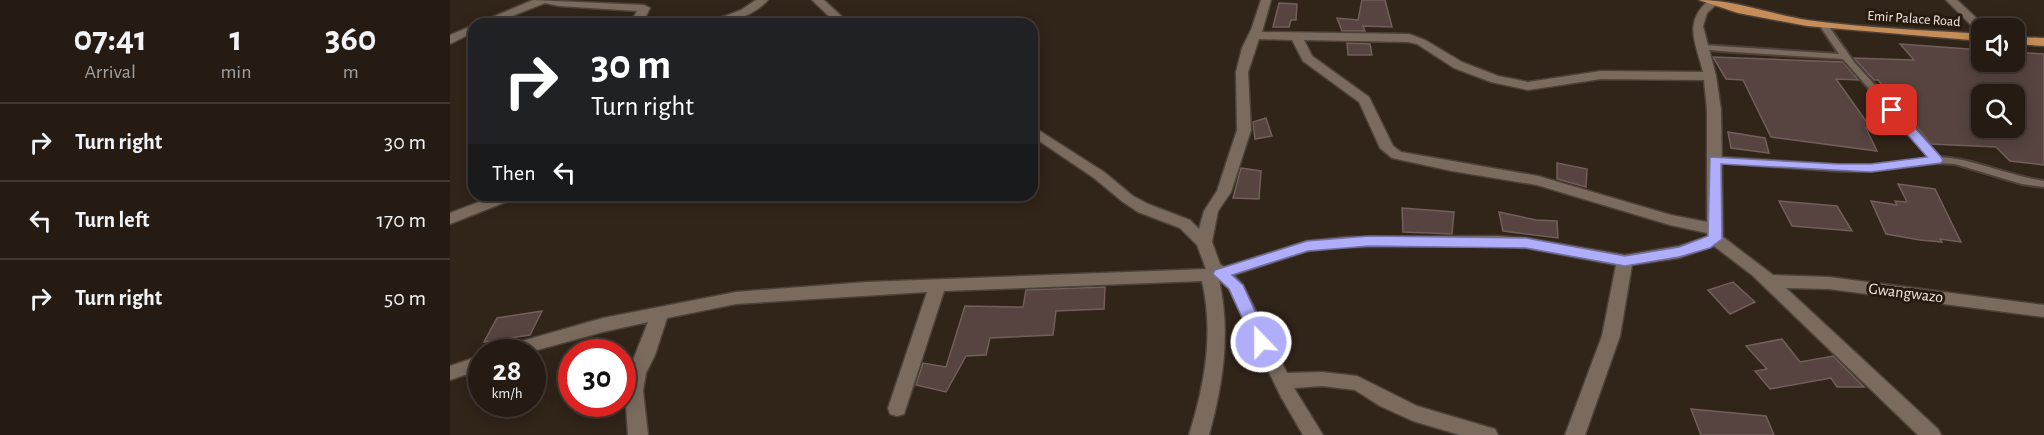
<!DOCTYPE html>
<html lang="en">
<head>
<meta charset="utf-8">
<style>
	:root { --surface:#251b13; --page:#312821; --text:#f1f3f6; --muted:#a3a1a0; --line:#423933 }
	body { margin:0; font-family:"Alegreya Sans",sans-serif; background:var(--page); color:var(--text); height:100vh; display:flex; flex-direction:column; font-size:22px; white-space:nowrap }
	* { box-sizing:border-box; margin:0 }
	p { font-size:20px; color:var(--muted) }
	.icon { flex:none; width:33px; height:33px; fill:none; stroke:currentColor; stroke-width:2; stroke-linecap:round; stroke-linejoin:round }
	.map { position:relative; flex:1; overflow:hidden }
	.panel { display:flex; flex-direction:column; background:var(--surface); width:450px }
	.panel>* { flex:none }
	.guide { position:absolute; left:18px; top:18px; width:570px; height:183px; border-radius:18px; box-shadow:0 3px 15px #0003,0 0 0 2px var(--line); background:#202124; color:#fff; overflow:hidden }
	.buttons { position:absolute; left:1521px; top:18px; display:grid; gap:12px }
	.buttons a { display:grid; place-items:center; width:54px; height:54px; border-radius:12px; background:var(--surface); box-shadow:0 3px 15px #0003,0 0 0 2px var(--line); font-size:30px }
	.speed { position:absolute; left:18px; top:339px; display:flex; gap:12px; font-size:30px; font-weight:700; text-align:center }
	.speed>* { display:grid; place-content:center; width:78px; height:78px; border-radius:50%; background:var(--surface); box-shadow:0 3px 15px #0003,0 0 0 2px var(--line); line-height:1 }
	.speed small { font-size:15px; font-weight:400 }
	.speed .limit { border:9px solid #d22; background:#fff; color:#111 }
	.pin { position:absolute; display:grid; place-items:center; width:51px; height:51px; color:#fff; margin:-26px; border-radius:12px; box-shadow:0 3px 9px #0006 }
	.me { position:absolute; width:66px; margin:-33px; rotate:338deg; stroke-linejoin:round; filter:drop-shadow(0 0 4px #0008) }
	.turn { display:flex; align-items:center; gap:21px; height:126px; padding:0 24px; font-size:27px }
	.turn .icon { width:78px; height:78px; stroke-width:2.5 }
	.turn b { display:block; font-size:42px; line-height:51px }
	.then { display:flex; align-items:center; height:57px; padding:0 24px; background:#0003; gap:12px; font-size:22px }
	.eta { display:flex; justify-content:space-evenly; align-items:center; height:102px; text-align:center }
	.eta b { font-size:36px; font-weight:600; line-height:42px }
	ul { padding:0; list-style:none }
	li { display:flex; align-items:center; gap:18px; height:78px; padding:0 24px; border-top:2px solid var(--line) }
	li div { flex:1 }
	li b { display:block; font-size:22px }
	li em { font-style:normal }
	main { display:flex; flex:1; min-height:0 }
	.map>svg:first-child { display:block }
	.building { fill:#574440; stroke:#725e5a; stroke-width:1.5; fill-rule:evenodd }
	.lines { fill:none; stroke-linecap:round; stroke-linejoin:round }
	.lane-casing { stroke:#4d4239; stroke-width:4 }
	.street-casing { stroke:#4d4239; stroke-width:3 }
	.primary-casing { stroke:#4d4239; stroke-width:3 }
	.lane { fill:#7b6b5f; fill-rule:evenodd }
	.street { fill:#7b6b5f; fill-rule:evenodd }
	.primary { fill:#c68d58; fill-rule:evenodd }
	.route { fill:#b0aefa; stroke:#7271a2; stroke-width:1.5 }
	.labels { text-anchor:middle; stroke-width:6; stroke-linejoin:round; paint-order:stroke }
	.far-street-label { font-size:14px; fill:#f2e9e2; stroke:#271b10 }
	.street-label { font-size:16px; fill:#f2e9e2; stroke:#271b10 }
</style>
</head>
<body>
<main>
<section class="panel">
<div class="eta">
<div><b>07:41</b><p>Arrival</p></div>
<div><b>1</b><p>min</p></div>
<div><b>360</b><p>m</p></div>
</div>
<ul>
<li><svg class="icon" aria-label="right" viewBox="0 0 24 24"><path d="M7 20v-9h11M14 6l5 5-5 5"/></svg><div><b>Turn right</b></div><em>30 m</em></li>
<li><svg class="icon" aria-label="left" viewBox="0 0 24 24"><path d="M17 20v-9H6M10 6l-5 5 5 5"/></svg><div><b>Turn left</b></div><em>170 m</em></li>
<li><svg class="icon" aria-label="right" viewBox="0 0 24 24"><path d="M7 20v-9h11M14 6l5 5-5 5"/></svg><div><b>Turn right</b></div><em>50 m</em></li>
</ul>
</section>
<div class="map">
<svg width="1594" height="435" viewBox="0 0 1594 435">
	<rect width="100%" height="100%" fill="#312419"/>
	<g class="building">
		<path d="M 912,0 L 935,0 L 942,27 L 913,26 L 915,31 L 892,31 L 887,18 L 908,20 Z"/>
		<path d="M 829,3 L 847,4 L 846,20 L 841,20 L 839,27 L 823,27 Z"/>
		<path d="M 897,43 L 920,44 L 922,55 L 898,55 Z"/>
		<path d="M 1450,44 L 1532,50 L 1532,62 L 1558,62 L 1563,68 L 1571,66 L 1571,61 L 1564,58 L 1564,52 L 1594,54 L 1594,165 L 1560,161 L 1546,147 L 1481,144 L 1428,80 L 1424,80 L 1404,58 L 1464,60 ZM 1532,94 L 1564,94 L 1564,128 L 1532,128 Z"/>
		<path d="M 1263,57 L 1393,62 L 1408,80 L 1386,79 L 1421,128 L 1416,128 L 1427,151 L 1321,137 L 1293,80 L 1276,79 Z"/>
		<path d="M 816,118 L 822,136 L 805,139 L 803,122 Z"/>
		<path d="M 1278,132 L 1315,138 L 1319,153 L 1281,148 Z"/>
		<path d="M 1107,163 L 1137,169 L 1136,187 L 1107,179 Z"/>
		<path d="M 791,168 L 811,171 L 809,199 L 783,198 Z"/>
		<path d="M 1448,184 L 1485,189 L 1511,242 L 1490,239 L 1492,242 L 1470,240 L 1436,234 L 1421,201 L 1447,205 L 1445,201 L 1457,202 Z"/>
		<path d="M 1329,201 L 1387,206 L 1402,231 L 1342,226 Z"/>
		<path d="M 952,208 L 1004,212 L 1002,234 L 953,232 Z"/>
		<path d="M 1049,212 L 1086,220 L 1107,221 L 1108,238 L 1053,231 Z"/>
		<path d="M 1283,282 L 1305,302 L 1280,314 L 1258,290 Z"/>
		<path d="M 655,287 L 654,309 L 606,311 L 603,335 L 540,338 L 536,355 L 516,356 L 496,392 L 466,385 L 473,363 L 496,367 L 515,306 L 573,307 L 576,290 Z"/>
		<path d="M 92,311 L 80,335 L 34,342 L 47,318 Z"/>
		<path d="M 1332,339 L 1350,362 L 1383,356 L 1414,387 L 1387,387 L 1381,378 L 1320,389 L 1305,371 L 1317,369 L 1296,346 Z"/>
		<path d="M 1241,409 L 1316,416 L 1324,435 L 1251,435 Z"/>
	</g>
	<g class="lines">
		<defs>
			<g id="lane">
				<path d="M 1371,24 L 1377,24 L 1404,62 L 1490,157 C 1525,159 1559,176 1594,181 L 1594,187 L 1572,184 L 1505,164 L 1487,163 L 1421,171 L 1389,171 L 1262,162 L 1260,160 L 1262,158 L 1265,157 L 1389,165 L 1421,165 L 1480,158 L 1393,59 L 1270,51 L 1252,49 L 1248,47 L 1252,45 L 1389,54 L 1370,26 Z"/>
				<path d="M 1564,60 L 1569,62 L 1569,66 L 1563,66 L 1560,62 L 1564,62 Z"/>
			</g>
			<g id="street">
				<path d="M 83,0 L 194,5 L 200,8 L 192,24 L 180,24 L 187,11 L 109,6 L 95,3 L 42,24 L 26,24 Z"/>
				<path d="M 306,0 L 318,0 C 302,17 277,24 254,24 L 291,10 Z"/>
				<path d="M 362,0 L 374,0 L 400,24 L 387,24 Z"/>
				<path d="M 811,0 L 821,0 L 812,32 L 959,34 L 975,40 L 1012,62 L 1048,76 L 1078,82 L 1151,71 L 1253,72 C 1246,43 1233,23 1258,1 L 1266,1 L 1268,3 L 1257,13 L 1253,26 L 1266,76 L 1271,110 L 1273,237 L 1323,275 L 1379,277 L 1594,305 L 1594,317 L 1379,289 L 1336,288 L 1488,429 L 1491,435 L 1468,435 L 1302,275 L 1264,246 L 1229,258 L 1182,265 L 1170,336 L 1135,435 L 1115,435 L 1152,336 L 1166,265 L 1076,248 L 1047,246 L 897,247 L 858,251 L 784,275 L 793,285 L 837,373 L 872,372 L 907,376 L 967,406 L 1038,427 L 1045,429 L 1048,435 L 1010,435 L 963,421 L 930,406 L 905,390 L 872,386 L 844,388 L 873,435 L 853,435 L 831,397 L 779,289 L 769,280 C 781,333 773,384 759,435 L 739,435 C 755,384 764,333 752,281 L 494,291 L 456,408 L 454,414 L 447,416 L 440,414 L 438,408 L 477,292 L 286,304 L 217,318 L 205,355 L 196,373 L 193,391 L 198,435 L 178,435 L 175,391 L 178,373 L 198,322 L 153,332 L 80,352 L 49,352 L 52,347 L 58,345 L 153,318 L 286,292 L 417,282 L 756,269 L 747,245 L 730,228 L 688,212 L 673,202 L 644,178 L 582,136 L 582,126 L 654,172 L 683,196 L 698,204 L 740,220 L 749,229 L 754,211 L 767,191 L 787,130 L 786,72 L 792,48 L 801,30 ZM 809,39 L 842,40 L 853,61 L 909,102 L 930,148 L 942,158 L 1002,171 L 1087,185 L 1220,225 L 1257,233 L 1257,237 L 1229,246 L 1175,255 L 1076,238 L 1047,236 L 897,237 L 857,241 L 774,267 L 770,264 L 762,242 L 768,211 L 781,192 L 801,130 L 798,72 ZM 854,40 L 958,42 L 967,44 L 1004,68 L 1041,82 L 1078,90 L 1151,79 L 1254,80 L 1257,110 L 1257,222 L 1221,215 L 1088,176 L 951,152 L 943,146 L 919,97 L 862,56 Z"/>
				<path d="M 1496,0 L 1507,0 L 1537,28 L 1532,28 L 1532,33 L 1528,32 Z"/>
				<path d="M 24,25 L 24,32 L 0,44 L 0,35 Z"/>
				<path d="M 47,195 L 68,195 L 66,198 L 0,224 L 0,213 Z"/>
				<path d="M 32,355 L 32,369 L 0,380 L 0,366 Z"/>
			</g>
			<g id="primary">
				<path d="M 1249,0 C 1284,0 1321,14 1357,20 C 1415,28 1473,30 1532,34 L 1532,41 L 1357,26 L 1288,13 Z"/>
				<path d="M 1564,37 L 1594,38 L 1594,46 L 1564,44 Z"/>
			</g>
		</defs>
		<use href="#lane" class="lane-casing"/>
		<use href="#street" class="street-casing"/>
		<use href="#primary" class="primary-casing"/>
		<use href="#lane" class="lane"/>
		<use href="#street" class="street"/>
		<use href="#primary" class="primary"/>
	</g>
	<path class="route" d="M 1442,106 L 1446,107 L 1491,157 L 1493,160 L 1491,163 L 1421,172 L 1271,164 L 1272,239 L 1260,248 L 1229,257 L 1175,266 L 1076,248 L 919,246 L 858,251 L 782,275 L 793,285 L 819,342 L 816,346 L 811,348 L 805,346 L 779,289 L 763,274 L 765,270 L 857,241 L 919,236 L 1076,238 L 1175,256 L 1229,247 L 1258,236 L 1260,157 L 1389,164 L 1421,164 L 1477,157 L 1436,110 Z"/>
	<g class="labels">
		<g class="far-street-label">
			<text transform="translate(1464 18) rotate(4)" y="5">Emir Palace Road</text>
		</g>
		<g class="street-label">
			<text transform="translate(1456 292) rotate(7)" y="6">Gwangwazo</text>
		</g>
	</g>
</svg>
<div class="buttons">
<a><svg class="icon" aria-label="sound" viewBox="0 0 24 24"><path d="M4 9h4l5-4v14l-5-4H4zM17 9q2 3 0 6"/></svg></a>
<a><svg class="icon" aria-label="search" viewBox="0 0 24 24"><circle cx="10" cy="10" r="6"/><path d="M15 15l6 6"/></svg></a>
</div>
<div class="speed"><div>28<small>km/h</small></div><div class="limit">30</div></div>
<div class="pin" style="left:1442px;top:110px;background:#d93025"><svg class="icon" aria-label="arrive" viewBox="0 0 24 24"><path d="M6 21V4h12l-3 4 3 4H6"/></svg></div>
<svg class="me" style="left:811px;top:342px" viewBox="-20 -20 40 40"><circle r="17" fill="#b0aefa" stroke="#fff" stroke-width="3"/><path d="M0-11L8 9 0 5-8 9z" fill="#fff"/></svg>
<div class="guide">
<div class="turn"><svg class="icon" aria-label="right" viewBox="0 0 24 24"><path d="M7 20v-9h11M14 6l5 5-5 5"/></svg><div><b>30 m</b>Turn right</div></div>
<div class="then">Then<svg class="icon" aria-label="left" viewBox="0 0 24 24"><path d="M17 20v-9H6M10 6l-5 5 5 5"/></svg></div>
</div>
</div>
</main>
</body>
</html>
